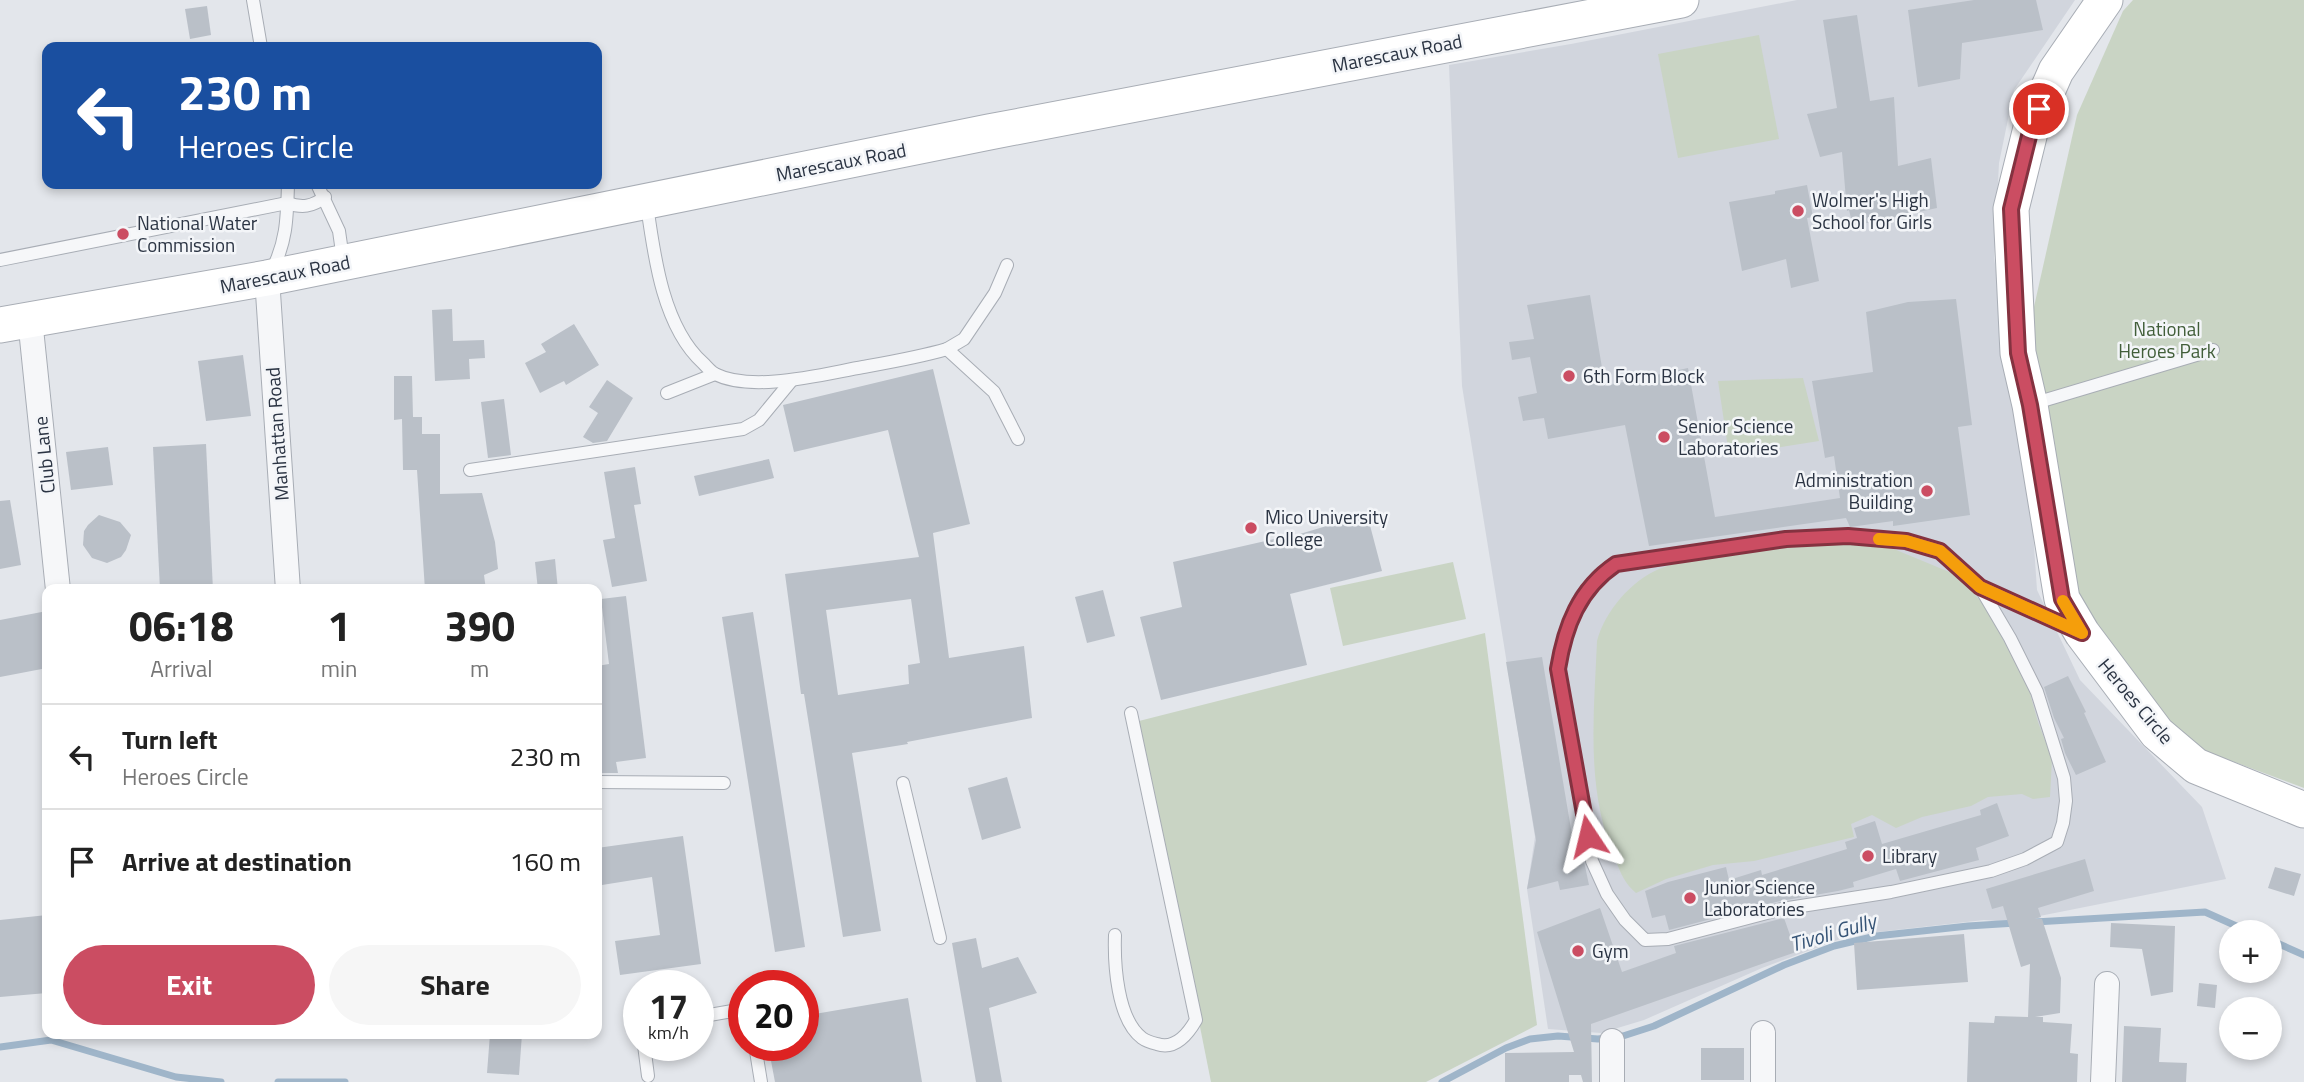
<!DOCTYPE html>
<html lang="en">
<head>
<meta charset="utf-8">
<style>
	:root { --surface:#fff; --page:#f6f6f6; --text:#222; --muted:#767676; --line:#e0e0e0; --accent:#cb4d62 }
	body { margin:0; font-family:"Titillium Web",sans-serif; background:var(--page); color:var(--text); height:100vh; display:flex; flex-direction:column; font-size:26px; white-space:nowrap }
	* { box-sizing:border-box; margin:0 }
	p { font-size:23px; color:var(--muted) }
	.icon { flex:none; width:38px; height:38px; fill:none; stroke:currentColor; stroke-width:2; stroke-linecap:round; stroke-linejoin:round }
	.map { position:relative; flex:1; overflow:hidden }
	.drawer { position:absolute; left:42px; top:584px; width:560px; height:455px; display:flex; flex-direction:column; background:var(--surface); border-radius:14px; box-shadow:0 4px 10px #0003 }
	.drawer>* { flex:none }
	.top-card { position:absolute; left:42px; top:42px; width:560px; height:147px; border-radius:14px; box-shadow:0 4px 10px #0003; background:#1a4fa0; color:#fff; overflow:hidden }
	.fabs { position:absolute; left:2219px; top:920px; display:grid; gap:14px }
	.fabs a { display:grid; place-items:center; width:63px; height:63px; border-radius:50%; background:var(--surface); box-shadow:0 4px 10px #0003; font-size:35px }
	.speed { position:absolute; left:623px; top:970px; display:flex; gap:14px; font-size:35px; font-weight:700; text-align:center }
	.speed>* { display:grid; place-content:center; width:91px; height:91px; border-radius:50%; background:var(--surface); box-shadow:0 4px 10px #0003; line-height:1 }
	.speed small { font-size:18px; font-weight:400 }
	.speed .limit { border:10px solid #d22; background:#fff; color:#111 }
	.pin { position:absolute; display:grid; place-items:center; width:60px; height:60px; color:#fff; margin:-30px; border:4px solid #fff; border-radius:50%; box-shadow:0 2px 7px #0007 }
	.me { position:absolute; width:77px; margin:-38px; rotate:350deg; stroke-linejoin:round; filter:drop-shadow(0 0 5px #0008) }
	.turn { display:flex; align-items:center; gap:24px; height:147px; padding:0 21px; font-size:32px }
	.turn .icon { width:91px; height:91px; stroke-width:2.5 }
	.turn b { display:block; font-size:49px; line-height:60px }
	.eta { display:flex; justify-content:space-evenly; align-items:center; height:119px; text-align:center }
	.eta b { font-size:42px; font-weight:700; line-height:49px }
	.button { display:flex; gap:14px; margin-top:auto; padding:14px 21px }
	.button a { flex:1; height:80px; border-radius:42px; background:var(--accent); color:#fff; font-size:28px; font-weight:700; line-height:80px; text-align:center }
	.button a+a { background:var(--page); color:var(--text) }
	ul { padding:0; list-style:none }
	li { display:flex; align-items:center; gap:21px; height:105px; padding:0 21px; border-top:2px solid var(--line) }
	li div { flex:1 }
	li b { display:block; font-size:26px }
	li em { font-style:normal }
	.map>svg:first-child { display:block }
	.built { fill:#d1d5dd }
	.green { fill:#c9d4c4 }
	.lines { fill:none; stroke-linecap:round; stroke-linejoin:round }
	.stream { stroke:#9fb5c9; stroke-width:7 }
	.building { fill:#bac0c8; fill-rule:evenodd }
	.service-casing { stroke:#a8adb5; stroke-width:14 }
	.minor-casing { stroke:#a8adb5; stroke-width:26 }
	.secondary-casing { stroke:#a8adb5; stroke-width:37 }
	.service { stroke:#f6f7f9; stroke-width:12 }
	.minor { stroke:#f6f7f9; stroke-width:24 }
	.secondary { stroke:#fff; stroke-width:35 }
	.route-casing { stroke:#843240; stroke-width:18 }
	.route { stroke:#cb4d62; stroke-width:12 }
	.slow { stroke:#f59e0b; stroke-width:12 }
	.poi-dot { fill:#cb4d62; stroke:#f3f5f8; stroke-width:2.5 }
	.labels { text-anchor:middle; stroke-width:5; stroke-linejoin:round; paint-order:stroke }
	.street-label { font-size:19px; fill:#2b3443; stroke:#f3f5f8 }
	.poi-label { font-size:19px; fill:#2b3443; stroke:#f3f5f8; text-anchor:start }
	.park-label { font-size:19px; fill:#415e39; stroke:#f3f5f8 }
	.water-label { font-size:21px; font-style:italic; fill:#365476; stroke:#f3f5f8 }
</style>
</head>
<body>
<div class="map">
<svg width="2304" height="1082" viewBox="0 0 2304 1082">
	<rect width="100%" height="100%" fill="#e3e6eb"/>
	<path class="built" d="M 1797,0 L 2075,0 L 2014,90 L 1999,163 L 1994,258 L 2029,473 L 2037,590 L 2080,680 L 2202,807 L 2226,879 L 2010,922 L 1984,920 L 1851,935 L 1762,968 L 1644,1020 L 1601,1033 L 1548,1029 L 1527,889 L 1535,837 L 1462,386 L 1449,65 L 1571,44 Z"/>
	<g class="green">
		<path d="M 2133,0 L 2304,0 L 2304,788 L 2205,751 L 2166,718 L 2110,656 L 2071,584 L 2027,338 L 2077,115 L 2123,11 Z"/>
		<path d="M 1759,35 L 1779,139 L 1678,158 L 1658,54 Z"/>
		<path d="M 1803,378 L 1819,441 L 1729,455 L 1718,381 Z"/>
		<path d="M 1841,543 L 1889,547 L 1959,576 L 1988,610 L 2029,690 L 2038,722 L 2052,759 L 2050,797 L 2033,799 L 2022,794 L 1988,797 L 1971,806 L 1922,817 L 1896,828 L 1872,815 L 1851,824 L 1854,837 L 1754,861 L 1713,865 L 1666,879 L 1636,893 C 1625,884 1621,874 1616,861 C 1585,792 1594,715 1597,641 C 1605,611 1631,581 1659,569 C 1674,563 1691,560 1706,557 C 1751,549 1795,545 1841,543 Z"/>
		<path d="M 1453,562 L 1466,619 L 1343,646 L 1330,588 Z"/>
		<path d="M 1485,633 L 1537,1025 L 1426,1082 L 1211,1082 L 1139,721 Z"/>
	</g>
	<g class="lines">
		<g class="stream">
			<path d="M 2035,922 L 2205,912 L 2252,933"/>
			<path d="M 2270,940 L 2304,955"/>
			<path d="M 0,1047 L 51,1040 L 176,1077 L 221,1082"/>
			<path d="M 278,1082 L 345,1082"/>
			<path d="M 1442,1082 L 1506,1048 L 1530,1039 L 1558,1036 L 1598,1039 L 1623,1036 L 1654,1026 L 1784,965 L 1834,946 L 1876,936 L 1968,926 L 2016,923"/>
		</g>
	</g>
	<g class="building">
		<path d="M 1974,0 L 2036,0 L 2043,30 L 1962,43 L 1960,79 L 1918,87 L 1908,10 Z"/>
		<path d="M 207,6 L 211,35 L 190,39 L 185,9 Z"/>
		<path d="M 1857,15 L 1870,101 L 1894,97 L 1898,166 L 1931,158 L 1937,208 L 1853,226 L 1849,210 L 1847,211 L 1842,152 L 1820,157 L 1807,114 L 1837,108 L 1823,20 Z"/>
		<path d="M 1807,185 L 1813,217 L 1807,218 L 1819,281 L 1791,288 L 1786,259 L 1742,271 L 1729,202 L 1775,194 L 1775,191 Z"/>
		<path d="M 1590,295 L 1605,386 L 1688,368 L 1715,517 L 1840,498 L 1834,456 L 1825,458 L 1812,381 L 1873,372 L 1866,312 L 1908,302 L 1956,299 L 1972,425 L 1958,427 L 1970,515 L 1893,526 L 1893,521 L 1850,527 L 1846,518 L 1649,546 L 1625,425 L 1548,439 L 1544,418 L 1523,421 L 1518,397 L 1537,393 L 1530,357 L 1512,360 L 1509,342 L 1534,339 L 1527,305 Z"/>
		<path d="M 452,309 L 453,341 L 484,340 L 485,358 L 469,359 L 470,379 L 435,381 L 432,310 Z"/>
		<path d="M 574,324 L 599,365 L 566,385 L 564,381 L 540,393 L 525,363 L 546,352 L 541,344 Z"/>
		<path d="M 243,355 L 251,416 L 206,421 L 198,361 Z"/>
		<path d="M 933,369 L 970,524 L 933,533 L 949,658 L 1024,646 L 1032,718 L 907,742 L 908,744 L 852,753 L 881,931 L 843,937 L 804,694 L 801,694 L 785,574 L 919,557 L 888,430 L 794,452 L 783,405 ZM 911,599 L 920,663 L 908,665 L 909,684 L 838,695 L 826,610 Z"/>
		<path d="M 394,376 L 412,376 L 413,417 L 422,417 L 422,434 L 440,434 L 440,494 L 482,493 L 495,542 L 498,569 L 484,575 L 486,590 L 425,590 L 417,470 L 403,470 L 402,419 L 394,420 Z"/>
		<path d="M 607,380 L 633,398 L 607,441 L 593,443 L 583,437 L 598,413 L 589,407 Z"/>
		<path d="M 504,399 L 511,455 L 488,458 L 481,402 Z"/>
		<path d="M 206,444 L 213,590 L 160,590 L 153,447 Z"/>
		<path d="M 108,447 L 113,485 L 71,490 L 66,452 Z"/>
		<path d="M 769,459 L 774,478 L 699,496 L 694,476 Z"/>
		<path d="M 635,467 L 641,504 L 634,505 L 647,581 L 612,587 L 603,540 L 615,538 L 604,472 Z"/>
		<path d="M 10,500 L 21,565 L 0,569 L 0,501 Z"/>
		<path d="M 1367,514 L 1382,571 L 1290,594 L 1307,665 L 1161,700 L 1140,617 L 1182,607 L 1173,562 L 1283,537 L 1283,539 Z"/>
		<path d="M 99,515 L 120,522 L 131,535 L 126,550 L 121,557 L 107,563 L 92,558 L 83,545 L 84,531 L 88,525 Z"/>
		<path d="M 555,559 L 558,590 L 538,590 L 535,562 Z"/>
		<path d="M 1103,590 L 1115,636 L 1087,643 L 1075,597 Z"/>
		<path d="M 626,596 L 646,758 L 616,762 L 618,773 L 597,773 L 597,666 L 609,664 L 601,599 Z"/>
		<path d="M 47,611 L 47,668 L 0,677 L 0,620 Z"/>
		<path d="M 753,612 L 805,947 L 775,952 L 722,617 Z"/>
		<path d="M 1542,657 L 1572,835 L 1578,833 L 1589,885 L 1560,890 L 1558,881 L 1527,889 L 1536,840 L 1506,662 Z"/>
		<path d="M 2068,676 L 2086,712 L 2084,713 L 2106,762 L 2076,775 L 2065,753 L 2061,739 L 2064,738 L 2054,718 L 2044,687 Z"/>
		<path d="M 1007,777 L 1021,828 L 982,840 L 968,788 Z"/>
		<path d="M 1997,803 L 2009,836 L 1976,848 L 1979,860 L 1900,881 L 1896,869 L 1853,882 L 1854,887 L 1838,891 L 1780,901 L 1669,930 L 1665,915 L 1652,918 L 1645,891 L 1668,882 L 1726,867 L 1729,880 L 1761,870 L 1762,875 L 1847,849 L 1845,842 L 1857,838 L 1854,828 L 1875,821 L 1882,844 L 1981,815 L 1980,810 Z"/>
		<path d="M 683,836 L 701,964 L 620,975 L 615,941 L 660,935 L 652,877 L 602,885 L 597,848 Z"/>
		<path d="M 2085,859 L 2094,891 L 2038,908 L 2041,917 L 2035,919 L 2042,919 L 2061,978 L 2060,1013 L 2035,1017 L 2043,1017 L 2043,1022 L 2072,1024 L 2070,1053 L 2078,1054 L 2077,1082 L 1967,1082 L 1969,1022 L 1994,1023 L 1995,1016 L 2028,1017 L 2030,964 L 2021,967 L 2003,906 L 1992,909 L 1986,889 Z"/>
		<path d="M 2275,867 L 2301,874 L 2294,896 L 2268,888 Z"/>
		<path d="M 1600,908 L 1622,972 L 1676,953 L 1674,946 L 1784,918 L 1796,952 L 1591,1024 L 1592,1082 L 1583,1082 L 1581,1075 L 1569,1075 L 1569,1082 L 1505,1082 L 1505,1053 L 1574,1052 L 1537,932 Z"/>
		<path d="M 47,915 L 47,993 L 0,997 L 0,920 Z"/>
		<path d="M 2111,923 L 2175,926 L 2173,992 L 2151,996 L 2142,949 L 2110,947 Z"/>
		<path d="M 1964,934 L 1968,982 L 1857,990 L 1854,943 Z"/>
		<path d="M 976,938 L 982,968 L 1018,957 L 1037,993 L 989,1008 L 1002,1082 L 976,1082 L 952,943 Z"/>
		<path d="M 2199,983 L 2217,985 L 2215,1008 L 2197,1006 Z"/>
		<path d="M 908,998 L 922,1082 L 775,1082 L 768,1045 L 803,1045 L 803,1016 Z"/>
		<path d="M 2124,1026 L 2161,1028 L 2159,1062 L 2187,1063 L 2186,1082 L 2122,1082 Z"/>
		<path d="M 490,1034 L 522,1034 L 519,1075 L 487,1073 Z"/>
		<rect x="1701" y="1048" width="43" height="32"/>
	</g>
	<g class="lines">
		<defs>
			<g id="service">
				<path d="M 253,0 L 261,47"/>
				<path d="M 317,184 L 339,231 L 343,259"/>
				<path d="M 647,205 C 654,256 663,327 703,363 C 707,367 711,372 715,374 C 753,393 823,374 863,367 C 891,362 920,357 947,349 L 964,339 L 995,293 L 1007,265"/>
				<path d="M 0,260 L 287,203 C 302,208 312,207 325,197"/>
				<path d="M 271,272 C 287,242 287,217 288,184"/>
				<path d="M 947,349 L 994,392 L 1018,439"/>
				<path d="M 667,393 L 715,374"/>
				<path d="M 2032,404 L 2213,350"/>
				<path d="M 470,470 L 743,429 L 759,420 L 792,380"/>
				<path d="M 1848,536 L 1906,541 L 1940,550 L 1980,587 L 2010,638 L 2037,692 L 2064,778 L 2066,801 L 2063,823 L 2057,842 L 2025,859 L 1991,871 L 1891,892 L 1782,909 L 1668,939 L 1645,940 L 1625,920 L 1607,894 L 1592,861 L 1560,685 L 1558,669 L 1561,649 L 1581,596 L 1599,575 L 1616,564 L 1786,539 Z"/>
				<path d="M 1981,587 L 2069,627"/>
				<path d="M 597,782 L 724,783"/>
				<path d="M 903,783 L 940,938"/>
				<path d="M 1115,935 C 1114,964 1117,1019 1142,1038 C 1146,1041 1153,1043 1157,1044 C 1175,1050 1188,1034 1196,1020 L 1131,713"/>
				<path d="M 698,1017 L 744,1009"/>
				<path d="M 644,1045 L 648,1076"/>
				<path d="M 755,1045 L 761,1082"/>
			</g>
			<g id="minor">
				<path d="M 267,278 L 288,590"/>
				<path d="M 30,319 L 58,590"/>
				<path d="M 1612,1082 L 1612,1041"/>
				<path d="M 1763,1082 L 1763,1033"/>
				<path d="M 2103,1082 L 2107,984"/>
			</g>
			<g id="secondary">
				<path d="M 2105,0 L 2056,71 L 2031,128 L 2011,209 L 2018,353 L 2030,405 L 2062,599 L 2082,633 L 2157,733 L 2196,766 L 2304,810"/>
				<path d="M 0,325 L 267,278 L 989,132 L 1681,0"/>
			</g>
		</defs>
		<use href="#service" class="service-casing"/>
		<use href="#minor" class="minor-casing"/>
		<use href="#secondary" class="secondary-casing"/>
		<use href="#service" class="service"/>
		<use href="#minor" class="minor"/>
		<use href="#secondary" class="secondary"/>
	</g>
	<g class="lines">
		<defs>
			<path id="route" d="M 1588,836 L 1558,669 C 1565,626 1579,589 1616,564 L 1786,539 L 1848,536 L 1906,541 L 1940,551 L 1980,587 L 2082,633 L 2062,599 L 2030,405 L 2018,353 L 2011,209 L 2031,128 L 2039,109"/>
		</defs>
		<use href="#route" class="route-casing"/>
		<use href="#route" class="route"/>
		<path class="slow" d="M 1879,539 L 1906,541 L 1940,551 L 1980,587 L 2082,633 L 2063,601"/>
	</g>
	<g class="poi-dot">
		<circle cx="1798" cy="211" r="7"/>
		<circle cx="123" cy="234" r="7"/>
		<circle cx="1569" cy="376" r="7"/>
		<circle cx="1664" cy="437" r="7"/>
		<circle cx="1927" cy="491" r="7"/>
		<circle cx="1251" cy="528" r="7"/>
		<circle cx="1868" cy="856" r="7"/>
		<circle cx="1690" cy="898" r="7"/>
		<circle cx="1578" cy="951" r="7"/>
	</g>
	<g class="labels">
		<g class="street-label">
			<text transform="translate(1397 53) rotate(-11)" y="7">Marescaux Road</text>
			<text transform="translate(841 162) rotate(-11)" y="7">Marescaux Road</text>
			<text transform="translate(285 274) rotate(-11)" y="7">Marescaux Road</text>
			<text transform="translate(277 434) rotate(-94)" y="7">Manhattan Road</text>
			<text transform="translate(44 455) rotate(-96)" y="7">Club Lane</text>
			<text transform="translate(2136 701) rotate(50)" y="7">Heroes Circle</text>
		</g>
		<g class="poi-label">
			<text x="1812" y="207">Wolmer's High<tspan x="1812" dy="22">School for Girls</tspan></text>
			<text x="137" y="230">National Water<tspan x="137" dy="22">Commission</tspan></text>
			<text x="1583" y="383">6th Form Block</text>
			<text x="1678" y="433">Senior Science<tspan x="1678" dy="22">Laboratories</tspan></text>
			<text x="1913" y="487" text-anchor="end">Administration<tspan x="1913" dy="22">Building</tspan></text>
			<text x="1265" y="524">Mico University<tspan x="1265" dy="22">College</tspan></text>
			<text x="1882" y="863">Library</text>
			<text x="1704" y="894">Junior Science<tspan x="1704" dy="22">Laboratories</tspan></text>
			<text x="1592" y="958">Gym</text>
		</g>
		<g class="park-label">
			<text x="2167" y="336">National<tspan x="2167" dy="22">Heroes Park</tspan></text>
		</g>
		<g class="water-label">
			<text transform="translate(1833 933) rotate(-16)" y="7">Tivoli Gully</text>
		</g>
	</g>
</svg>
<div class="fabs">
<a>+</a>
<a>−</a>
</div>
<div class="speed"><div>17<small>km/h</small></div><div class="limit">20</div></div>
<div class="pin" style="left:2039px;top:109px;background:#d93025"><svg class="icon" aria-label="arrive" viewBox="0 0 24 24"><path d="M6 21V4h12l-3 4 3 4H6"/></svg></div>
<svg class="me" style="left:1588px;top:836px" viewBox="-20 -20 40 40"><path d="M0-17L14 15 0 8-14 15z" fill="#cb4d62" stroke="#fff" stroke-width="4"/></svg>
<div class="top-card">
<div class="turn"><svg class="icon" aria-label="left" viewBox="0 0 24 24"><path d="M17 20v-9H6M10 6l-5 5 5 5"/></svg><div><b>230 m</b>Heroes Circle</div></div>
</div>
<section class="drawer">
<div class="eta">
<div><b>06:18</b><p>Arrival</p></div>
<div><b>1</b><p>min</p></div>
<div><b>390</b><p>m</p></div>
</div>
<ul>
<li><svg class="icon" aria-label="left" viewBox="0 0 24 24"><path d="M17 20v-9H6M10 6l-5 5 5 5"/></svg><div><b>Turn left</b><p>Heroes Circle</p></div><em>230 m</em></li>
<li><svg class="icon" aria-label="arrive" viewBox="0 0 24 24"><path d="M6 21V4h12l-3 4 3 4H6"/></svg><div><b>Arrive at destination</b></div><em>160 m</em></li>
</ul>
<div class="button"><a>Exit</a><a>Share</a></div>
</section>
</div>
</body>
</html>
